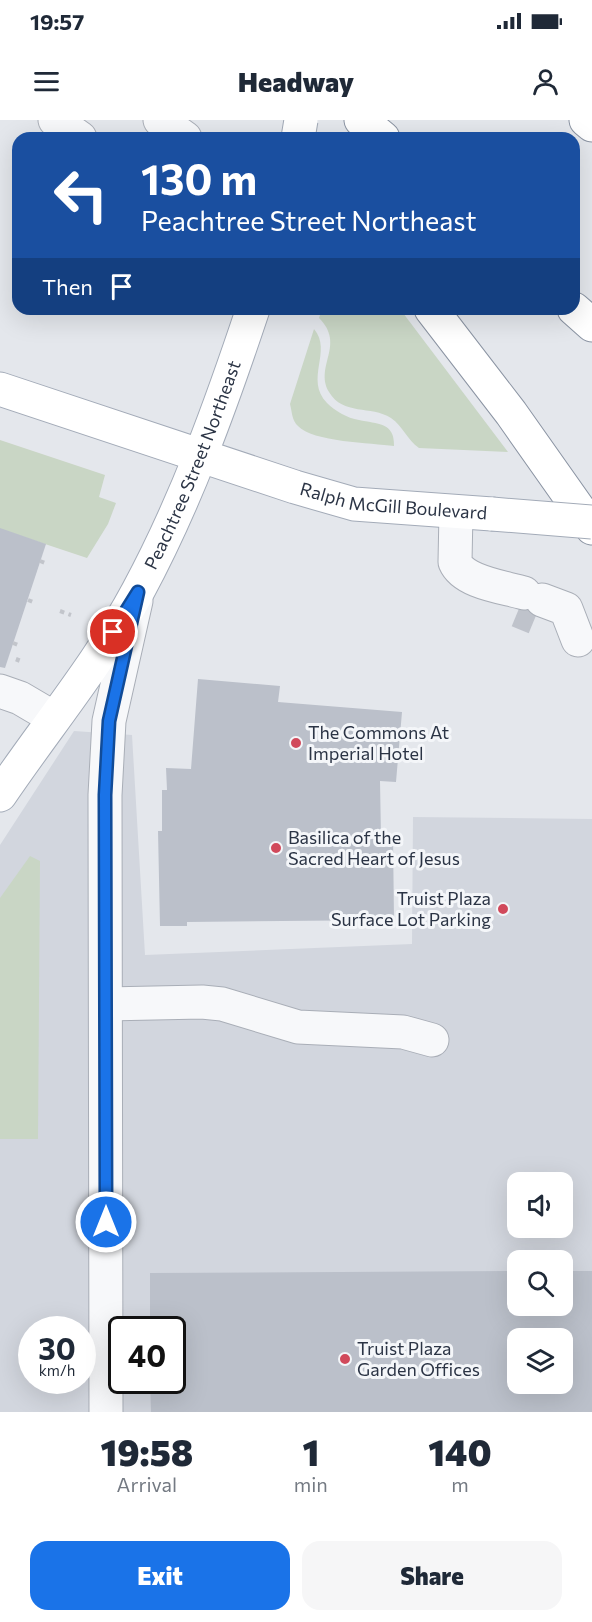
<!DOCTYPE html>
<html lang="en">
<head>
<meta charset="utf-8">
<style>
	:root { --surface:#fff; --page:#f6f6f7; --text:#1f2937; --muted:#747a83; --accent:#1a73e8 }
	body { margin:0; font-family:Commissioner,sans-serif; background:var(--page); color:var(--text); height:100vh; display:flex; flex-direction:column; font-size:22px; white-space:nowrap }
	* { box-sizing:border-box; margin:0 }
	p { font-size:20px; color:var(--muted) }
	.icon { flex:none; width:33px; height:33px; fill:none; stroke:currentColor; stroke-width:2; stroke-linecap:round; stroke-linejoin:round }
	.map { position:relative; height:1292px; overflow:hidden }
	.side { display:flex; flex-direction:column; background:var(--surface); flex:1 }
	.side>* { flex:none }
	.top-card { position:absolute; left:12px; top:12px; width:568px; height:183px; border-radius:18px; box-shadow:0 6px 24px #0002; background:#1a4fa0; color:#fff; overflow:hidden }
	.buttons { position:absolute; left:507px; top:1052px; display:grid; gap:12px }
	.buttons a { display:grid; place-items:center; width:66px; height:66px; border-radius:12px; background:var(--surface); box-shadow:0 6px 24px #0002; font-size:30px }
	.speed { position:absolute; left:18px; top:1196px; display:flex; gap:12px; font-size:30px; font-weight:700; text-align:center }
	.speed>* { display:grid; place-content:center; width:78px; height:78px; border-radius:50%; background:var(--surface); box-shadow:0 6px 24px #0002; line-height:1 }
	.speed small { font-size:15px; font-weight:400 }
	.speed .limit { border:3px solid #111; border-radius:9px; background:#fff; color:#111 }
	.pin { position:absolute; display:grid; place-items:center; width:51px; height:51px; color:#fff; margin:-26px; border:3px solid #fff; border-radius:50%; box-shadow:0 2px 6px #0007 }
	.me { position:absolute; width:66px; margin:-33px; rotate:0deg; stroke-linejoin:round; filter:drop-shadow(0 0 4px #0008) }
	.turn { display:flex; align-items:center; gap:21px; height:126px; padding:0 30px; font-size:27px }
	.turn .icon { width:78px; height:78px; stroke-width:2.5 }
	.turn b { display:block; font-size:42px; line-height:51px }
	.then { display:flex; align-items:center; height:57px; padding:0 30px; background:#0003; gap:12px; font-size:22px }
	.eta { display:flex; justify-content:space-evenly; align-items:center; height:102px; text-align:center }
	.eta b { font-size:36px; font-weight:800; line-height:42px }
	.primary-button { display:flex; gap:12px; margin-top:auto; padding:12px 30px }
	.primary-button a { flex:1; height:69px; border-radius:18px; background:var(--accent); color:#fff; font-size:24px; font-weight:800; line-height:69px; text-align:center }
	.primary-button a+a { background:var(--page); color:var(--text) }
	.status { display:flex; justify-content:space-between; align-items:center; height:42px; padding:0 30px; background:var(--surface); direction:ltr }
	.status svg { height:16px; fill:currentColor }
	header { display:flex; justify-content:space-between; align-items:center; height:78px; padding:0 30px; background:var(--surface); font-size:27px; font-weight:800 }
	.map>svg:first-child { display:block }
	.built { fill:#d2d6de; fill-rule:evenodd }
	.green { fill:#c9d6c5 }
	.building { fill:#bbc0ca; fill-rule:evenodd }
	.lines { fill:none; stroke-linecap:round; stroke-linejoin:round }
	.minor-tunnel { stroke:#bfc3cb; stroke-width:33; stroke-dasharray:33 16; stroke-linecap:butt }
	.minor-casing { stroke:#a9aeb7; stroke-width:35 }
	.major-casing { stroke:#a3abb8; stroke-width:35 }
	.highway-casing { stroke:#8b94a3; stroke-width:35 }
	.path { stroke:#c2c5cb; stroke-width:4; stroke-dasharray:4.5 4.5; stroke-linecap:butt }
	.minor { stroke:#f7f8fa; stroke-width:33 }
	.major { stroke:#fff; stroke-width:33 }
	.highway { stroke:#fff; stroke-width:33 }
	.major-bridge-casing { stroke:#a3abb8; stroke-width:35; stroke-linecap:butt }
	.major-bridge { stroke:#fff; stroke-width:33 }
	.route-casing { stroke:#114b97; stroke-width:15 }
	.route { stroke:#1a73e8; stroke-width:10 }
	.poi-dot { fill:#d1495b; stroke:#f4f6f9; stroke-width:2 }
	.labels { text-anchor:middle; stroke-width:6; stroke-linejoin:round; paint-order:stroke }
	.street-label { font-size:18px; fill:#2b3445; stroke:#f4f6f9 }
	.poi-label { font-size:18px; fill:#2b3445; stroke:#f4f6f9; text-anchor:start }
</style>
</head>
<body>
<div class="status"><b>19:57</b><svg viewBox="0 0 49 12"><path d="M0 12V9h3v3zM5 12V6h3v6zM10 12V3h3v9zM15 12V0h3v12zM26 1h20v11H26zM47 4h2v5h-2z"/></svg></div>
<header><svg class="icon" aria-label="menu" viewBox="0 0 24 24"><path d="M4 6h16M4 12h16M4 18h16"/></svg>Headway<svg class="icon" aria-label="person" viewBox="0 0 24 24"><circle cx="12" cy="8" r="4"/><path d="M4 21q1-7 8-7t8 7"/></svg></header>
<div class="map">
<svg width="592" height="1292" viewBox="0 0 592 1292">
	<rect width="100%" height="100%" fill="#e4e7ec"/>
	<path class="built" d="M 74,611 L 132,615 L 145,835 L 412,824 L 413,697 L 592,699 L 592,1292 L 0,1292 L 0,725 ZM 518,1062 L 562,1062 L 562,1107 L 518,1107 ZM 518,1140 L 562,1140 L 562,1185 L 518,1185 ZM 32,1209 L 82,1209 L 82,1260 L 32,1260 ZM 122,1209 L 172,1209 L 172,1260 L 122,1260 ZM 518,1218 L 562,1218 L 562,1263 L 518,1263 Z"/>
	<g class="green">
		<path d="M 322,189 L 400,189 L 508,332 L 419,328 C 407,320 403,306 391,298 C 371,285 343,296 329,272 C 314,246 346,225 319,198 Z"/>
		<path d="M 314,209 C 333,231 304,259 327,283 C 335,291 347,298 359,300 C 377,304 395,302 394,326 C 372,323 312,322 298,306 C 292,301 292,292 290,284 Z"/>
		<path d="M 0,320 L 105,355 L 99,377 L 116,383 L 108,404 L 87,438 L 0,409 Z"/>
		<path d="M 30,736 L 40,741 L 38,1019 L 0,1019 L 0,778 Z"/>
	</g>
	<g class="building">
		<path d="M 0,408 L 46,424 L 5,548 L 0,547 Z"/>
		<path d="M 198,559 L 280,566 L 278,582 L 402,592 L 396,662 L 380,661 L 381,717 L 393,717 L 394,800 L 187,802 L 187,806 L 160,806 L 158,711 L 162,711 L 162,670 L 167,670 L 166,648 L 191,649 Z"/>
		<path d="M 518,1151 L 518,1185 L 562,1185 L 562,1151 L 592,1151 L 592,1292 L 151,1292 L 150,1260 L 172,1260 L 172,1209 L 150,1209 L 150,1153 ZM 518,1218 L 562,1218 L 562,1263 L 518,1263 Z"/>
	</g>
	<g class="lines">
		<path class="minor-tunnel" d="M 518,491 L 535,498"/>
		<defs>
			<g id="minor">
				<path d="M 55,0 L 80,18"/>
				<path d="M 160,0 L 185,18"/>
				<path d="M 456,392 L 455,442 C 464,463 504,467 524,473"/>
				<path d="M 542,480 L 566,489 L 578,520"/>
				<path d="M 0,571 L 20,578 L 54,598"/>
				<path d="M 106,884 L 202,882 L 222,884 L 298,907 L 403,912 L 432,920"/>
				<path d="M 106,1292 L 105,675 L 109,601 L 136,481"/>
			</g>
			<g id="major">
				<path id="s1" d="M 0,269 L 295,367 L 354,384 L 492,394"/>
				<path id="s2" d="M 0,675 C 46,607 99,544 138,471 C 186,382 221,285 253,189"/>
			</g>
			<g id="highway">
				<path d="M 361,0 L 383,18"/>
				<path d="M 586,0 L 592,5"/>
				<path d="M 431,189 L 511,293 L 592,408"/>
				<path d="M 574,189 L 592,205"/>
			</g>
		</defs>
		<use href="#minor" class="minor-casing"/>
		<use href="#major" class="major-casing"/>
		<use href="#highway" class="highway-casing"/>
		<g class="path">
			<path d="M 40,441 L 45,443"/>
			<path d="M 28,480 L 33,482"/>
			<path d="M 60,491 L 71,495"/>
			<path d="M 13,523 L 18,525"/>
			<path d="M 17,542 L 20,534"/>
		</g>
		<use href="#minor" class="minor"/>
		<use href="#major" class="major"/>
		<use href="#highway" class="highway"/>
		<defs>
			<g id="major-bridge">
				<path d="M 298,18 L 301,0"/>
				<path d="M 492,394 L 592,402"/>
			</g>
		</defs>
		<use href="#major-bridge" class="major-bridge-casing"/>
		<use href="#major-bridge" class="major-bridge"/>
	</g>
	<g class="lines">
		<defs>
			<path id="route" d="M 106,1102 L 105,675 L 109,601 L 138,472 L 113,512"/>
		</defs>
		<use href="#route" class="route-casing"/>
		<use href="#route" class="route"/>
	</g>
	<g class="poi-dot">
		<circle cx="296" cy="623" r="6"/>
		<circle cx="276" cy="728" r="6"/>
		<circle cx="503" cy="789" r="6"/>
		<circle cx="345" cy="1239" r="6"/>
	</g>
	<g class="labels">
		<g class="street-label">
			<text dy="6" stroke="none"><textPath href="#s2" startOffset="384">Peachtree Street Northeast</textPath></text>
			<text dy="6" stroke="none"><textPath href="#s1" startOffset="411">Ralph McGill Boulevard</textPath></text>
		</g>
		<g class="poi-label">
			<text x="308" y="619">The Commons At<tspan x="308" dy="21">Imperial Hotel</tspan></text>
			<text x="288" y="724">Basilica of the<tspan x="288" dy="21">Sacred Heart of Jesus</tspan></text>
			<text x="491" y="785" text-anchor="end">Truist Plaza<tspan x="491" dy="21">Surface Lot Parking</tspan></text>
			<text x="357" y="1235">Truist Plaza<tspan x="357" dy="21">Garden Offices</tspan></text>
		</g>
	</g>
</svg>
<div class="buttons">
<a><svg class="icon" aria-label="sound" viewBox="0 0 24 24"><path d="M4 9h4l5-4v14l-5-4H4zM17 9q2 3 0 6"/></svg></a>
<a><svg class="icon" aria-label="search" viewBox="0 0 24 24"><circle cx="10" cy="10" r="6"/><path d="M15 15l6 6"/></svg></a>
<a><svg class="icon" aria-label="layers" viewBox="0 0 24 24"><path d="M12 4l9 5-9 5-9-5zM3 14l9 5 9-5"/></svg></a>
</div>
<div class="speed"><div>30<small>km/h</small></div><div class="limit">40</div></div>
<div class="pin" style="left:113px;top:512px;background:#d93025"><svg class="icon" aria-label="arrive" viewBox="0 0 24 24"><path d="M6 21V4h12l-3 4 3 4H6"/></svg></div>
<svg class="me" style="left:106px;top:1102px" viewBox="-20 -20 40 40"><circle r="17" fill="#1a73e8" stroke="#fff" stroke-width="3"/><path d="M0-11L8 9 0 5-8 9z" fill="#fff"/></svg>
<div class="top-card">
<div class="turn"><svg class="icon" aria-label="left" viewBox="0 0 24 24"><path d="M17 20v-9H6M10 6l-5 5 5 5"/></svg><div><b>130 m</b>Peachtree Street Northeast</div></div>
<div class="then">Then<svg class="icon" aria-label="arrive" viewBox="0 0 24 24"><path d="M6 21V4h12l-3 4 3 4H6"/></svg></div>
</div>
</div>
<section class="side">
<div class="eta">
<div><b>19:58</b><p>Arrival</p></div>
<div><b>1</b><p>min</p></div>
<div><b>140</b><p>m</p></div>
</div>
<div class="primary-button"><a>Exit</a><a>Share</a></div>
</section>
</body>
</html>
